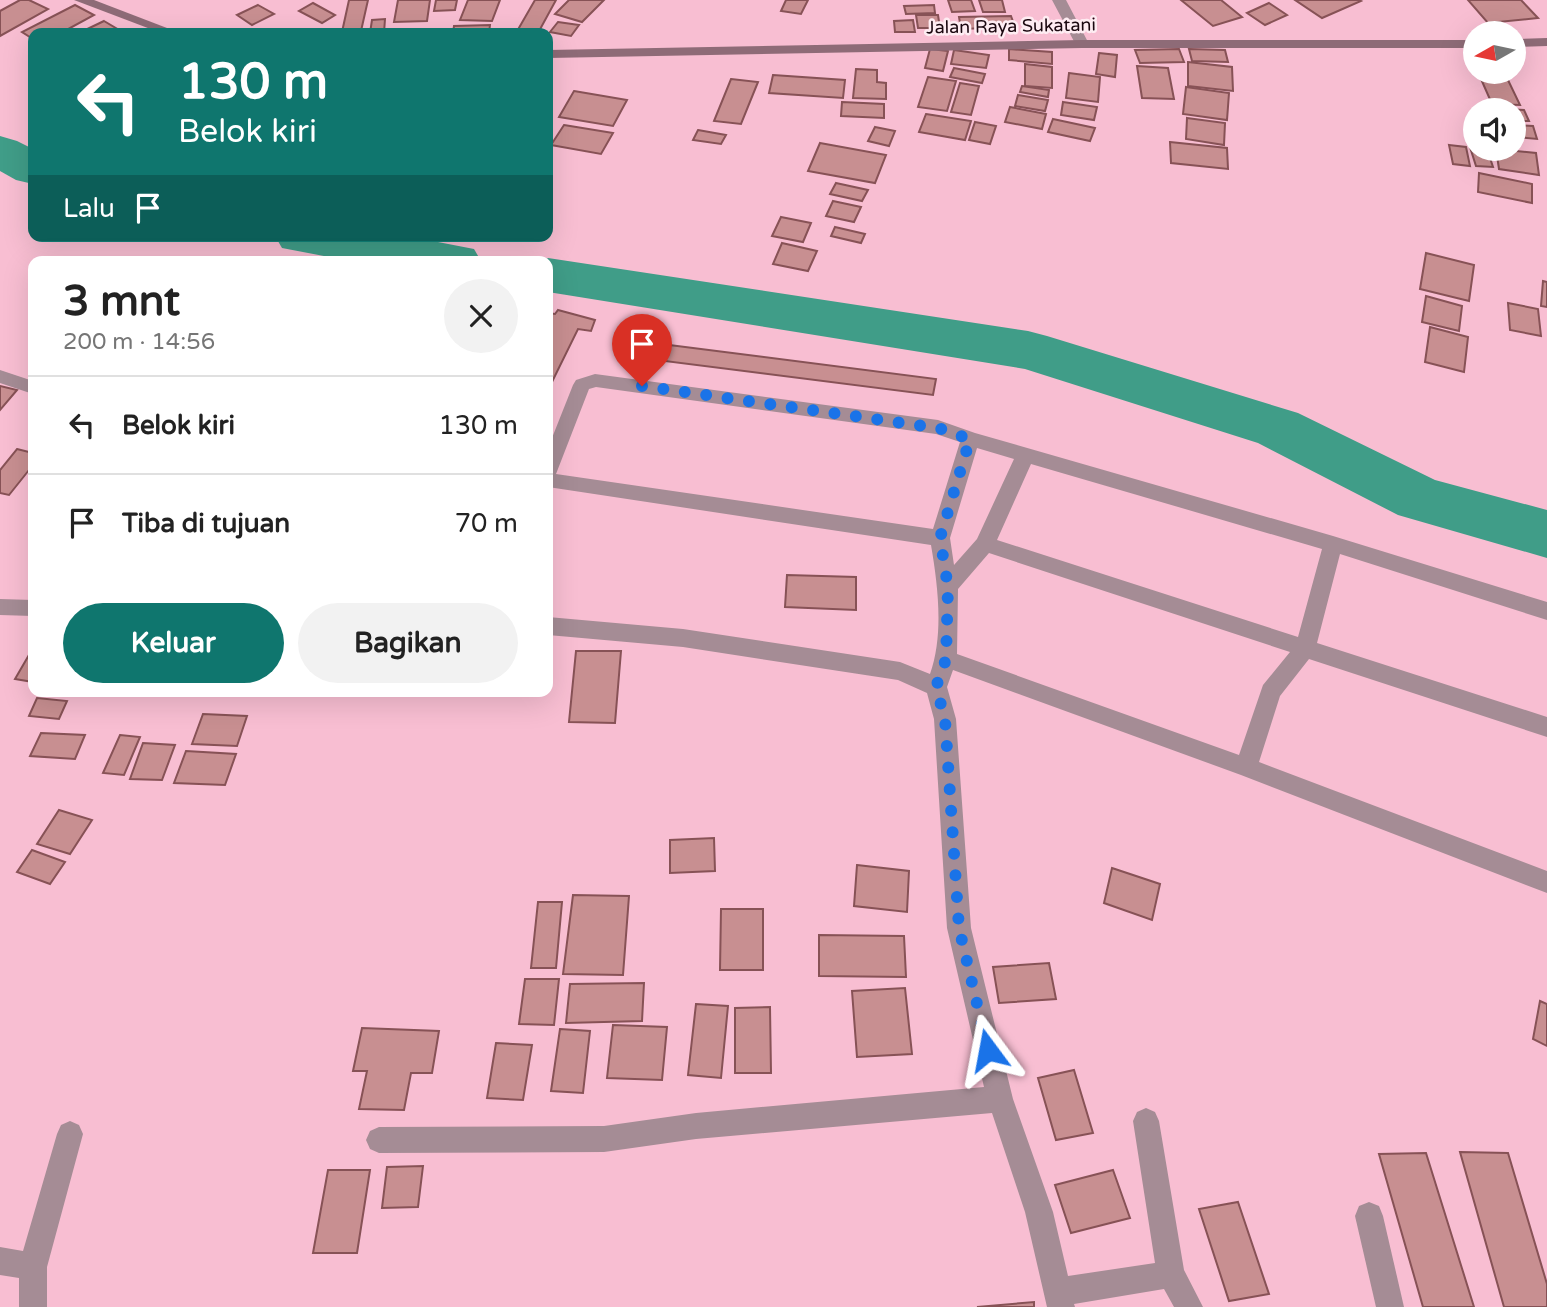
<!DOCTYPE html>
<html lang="id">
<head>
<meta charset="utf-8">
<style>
	:root { --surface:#fff; --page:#f2f2f2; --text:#222; --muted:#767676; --line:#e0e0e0; --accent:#0f766e }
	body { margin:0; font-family:"Varela Round",sans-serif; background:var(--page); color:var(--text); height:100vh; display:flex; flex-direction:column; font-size:26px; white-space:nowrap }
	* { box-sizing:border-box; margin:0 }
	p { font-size:23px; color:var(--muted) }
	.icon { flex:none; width:38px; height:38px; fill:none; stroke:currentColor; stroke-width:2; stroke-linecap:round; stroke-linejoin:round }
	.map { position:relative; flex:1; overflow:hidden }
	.sheet { position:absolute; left:28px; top:256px; width:525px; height:441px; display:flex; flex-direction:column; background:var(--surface); border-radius:14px; box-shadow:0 7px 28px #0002 }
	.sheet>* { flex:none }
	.top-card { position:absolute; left:28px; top:28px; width:525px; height:214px; border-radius:14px; box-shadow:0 7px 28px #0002; background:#0f766e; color:#fff; overflow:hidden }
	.needle { width:46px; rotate:261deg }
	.controls { position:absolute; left:1463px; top:21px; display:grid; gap:14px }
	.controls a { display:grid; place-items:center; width:63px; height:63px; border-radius:50%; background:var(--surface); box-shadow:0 7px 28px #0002; font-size:35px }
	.pin { position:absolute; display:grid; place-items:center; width:60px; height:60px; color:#fff; margin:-72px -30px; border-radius:50% 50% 50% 0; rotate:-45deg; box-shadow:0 0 7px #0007 }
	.pin .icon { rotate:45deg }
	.me { position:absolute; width:77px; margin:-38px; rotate:347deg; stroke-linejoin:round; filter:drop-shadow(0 0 5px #0008) }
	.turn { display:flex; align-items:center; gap:24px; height:147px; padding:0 35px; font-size:32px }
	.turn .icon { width:91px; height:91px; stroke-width:2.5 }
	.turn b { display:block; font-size:49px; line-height:60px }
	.then { display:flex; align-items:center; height:66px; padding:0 35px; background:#0003; gap:14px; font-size:26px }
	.round { display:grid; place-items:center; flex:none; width:74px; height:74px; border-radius:37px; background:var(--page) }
	.headline { display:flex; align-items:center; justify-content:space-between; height:119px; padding:0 35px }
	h1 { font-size:42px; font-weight:700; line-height:52px }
	.primary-button { display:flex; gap:14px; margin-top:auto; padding:14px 35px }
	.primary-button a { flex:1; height:80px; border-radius:42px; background:var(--accent); color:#fff; font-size:28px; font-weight:700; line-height:80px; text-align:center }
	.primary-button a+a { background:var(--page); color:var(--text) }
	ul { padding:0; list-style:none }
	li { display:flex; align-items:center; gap:21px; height:98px; padding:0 35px; border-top:2px solid var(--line) }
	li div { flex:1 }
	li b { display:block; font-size:26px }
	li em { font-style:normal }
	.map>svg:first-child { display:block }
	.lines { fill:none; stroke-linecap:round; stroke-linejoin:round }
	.river { fill:#409d88; fill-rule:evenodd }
	.building { fill:#c88f91; stroke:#875256; stroke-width:2 }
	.street { fill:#a58c95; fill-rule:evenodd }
	.secondary { fill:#8e6b77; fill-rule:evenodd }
	.route { stroke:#1a73e8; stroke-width:12; stroke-dasharray:0 21.6 }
	.labels { text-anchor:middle; stroke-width:5; stroke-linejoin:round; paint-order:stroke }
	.far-street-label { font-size:18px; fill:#1a070f; stroke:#feecf2 }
</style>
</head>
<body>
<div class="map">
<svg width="1547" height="1307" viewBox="0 0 1547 1307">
	<rect width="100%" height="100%" fill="#f8bed2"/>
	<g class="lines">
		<g class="river">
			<path d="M 0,136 L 17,141 L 33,149 L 33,184 L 16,180 L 0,171 Z"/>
			<path d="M 275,236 L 407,236 L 474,249 L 481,261 L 350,261 L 282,248 Z"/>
			<path d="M 548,258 L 1028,331 L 1047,336 L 1298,413 L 1435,480 L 1547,510 L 1547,558 L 1398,515 L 1258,443 L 1025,369 L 548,292 L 548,261 L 537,261 Z"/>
		</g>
	</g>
	<g class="building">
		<path d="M 20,0 L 29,0 L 48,9 L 0,36 L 0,11 Z"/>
		<path d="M 349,0 L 368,0 L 361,31 L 342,32 Z"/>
		<path d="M 398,0 L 430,0 L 427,21 L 394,22 Z"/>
		<path d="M 436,0 L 457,0 L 455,10 L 434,11 Z"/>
		<path d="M 468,0 L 500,0 L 492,21 L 460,20 Z"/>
		<path d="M 535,0 L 556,0 L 538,33 L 516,33 Z"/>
		<path d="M 569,0 L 604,0 L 582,22 L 555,14 Z"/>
		<path d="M 786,0 L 808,0 L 801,14 L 781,11 Z"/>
		<path d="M 948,0 L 971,0 L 975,11 L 952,12 Z"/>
		<path d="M 979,0 L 1002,0 L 1005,12 L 983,12 Z"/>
		<path d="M 1181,0 L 1221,0 L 1242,17 L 1213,26 Z"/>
		<path d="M 1295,0 L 1359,0 L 1361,1 L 1322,18 Z"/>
		<path d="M 1468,0 L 1521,0 L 1538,18 L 1488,23 Z"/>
		<path d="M 313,3 L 335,15 L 322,23 L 299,11 Z"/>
		<path d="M 1269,3 L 1287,15 L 1265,25 L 1247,13 Z"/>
		<path d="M 75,5 L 94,15 L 61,33 L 33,33 L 33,39 L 22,32 Z"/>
		<path d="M 258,5 L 274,14 L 252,25 L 237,15 Z"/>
		<path d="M 934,5 L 935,13 L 906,14 L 904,6 Z"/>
		<path d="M 916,15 L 938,15 L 940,28 L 918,28 Z"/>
		<path d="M 1011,16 L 1015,27 L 961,29 L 959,17 Z"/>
		<path d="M 385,19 L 384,33 L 370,33 L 372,20 Z"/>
		<path d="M 913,20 L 915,32 L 895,32 L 894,21 Z"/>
		<path d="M 104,21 L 119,30 L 113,33 L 79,33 Z"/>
		<path d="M 558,22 L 579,25 L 571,36 L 550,32 Z"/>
		<path d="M 490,25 L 489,33 L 453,33 L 454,26 Z"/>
		<path d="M 930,49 L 948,51 L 943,71 L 925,68 Z"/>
		<path d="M 1009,49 L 1052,52 L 1052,64 L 1009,60 Z"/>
		<path d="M 1179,49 L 1184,62 L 1140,63 L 1135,50 Z"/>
		<path d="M 1189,49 L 1225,50 L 1228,62 L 1192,61 Z"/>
		<path d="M 954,50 L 989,55 L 986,68 L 951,64 Z"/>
		<path d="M 1099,53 L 1117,55 L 1115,77 L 1096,74 Z"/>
		<path d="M 1188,62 L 1232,67 L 1233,91 L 1188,86 Z"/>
		<path d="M 1025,64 L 1052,67 L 1052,88 L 1025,86 Z"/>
		<path d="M 1137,66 L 1168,68 L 1174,99 L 1142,98 Z"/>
		<path d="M 954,68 L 985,74 L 982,83 L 950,77 Z"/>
		<path d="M 856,69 L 877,70 L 877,82 L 886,83 L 886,99 L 853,98 Z"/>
		<path d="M 1069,73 L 1100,77 L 1098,102 L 1066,98 Z"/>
		<path d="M 773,75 L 845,80 L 843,98 L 769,93 Z"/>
		<path d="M 928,77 L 956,81 L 947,111 L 918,107 Z"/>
		<path d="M 731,79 L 758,82 L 741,124 L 714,121 Z"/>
		<path d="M 1481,79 L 1508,80 L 1520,105 L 1492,104 Z"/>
		<path d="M 960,83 L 979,86 L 971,115 L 951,112 Z"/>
		<path d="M 1022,86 L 1049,90 L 1048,97 L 1020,92 Z"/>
		<path d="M 1186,87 L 1229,93 L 1227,120 L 1183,114 Z"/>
		<path d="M 574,91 L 627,100 L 613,126 L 559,117 Z"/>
		<path d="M 1018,95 L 1048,100 L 1045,111 L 1015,106 Z"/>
		<path d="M 842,102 L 884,104 L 884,118 L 841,116 Z"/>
		<path d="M 1063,102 L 1097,107 L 1094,120 L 1061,115 Z"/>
		<path d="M 1010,107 L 1046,114 L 1042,129 L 1005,122 Z"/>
		<path d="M 1487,108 L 1524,110 L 1529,121 L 1514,121 L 1514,110 Z"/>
		<path d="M 926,114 L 971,121 L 965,140 L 919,132 Z"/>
		<path d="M 1187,118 L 1225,123 L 1224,145 L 1186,139 Z"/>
		<path d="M 1053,119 L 1095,128 L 1090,141 L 1048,132 Z"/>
		<path d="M 975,122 L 996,126 L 990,144 L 969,140 Z"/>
		<path d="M 564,125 L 613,133 L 601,154 L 551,145 Z"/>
		<path d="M 1514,125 L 1533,126 L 1537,139 L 1514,137 Z"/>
		<path d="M 875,127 L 895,131 L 889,146 L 868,141 Z"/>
		<path d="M 698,130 L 726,135 L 721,144 L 693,140 Z"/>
		<path d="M 1170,142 L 1227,148 L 1228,169 L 1171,163 Z"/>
		<path d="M 820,143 L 886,155 L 875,183 L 808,171 Z"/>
		<path d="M 1469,144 L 1475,144 L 1475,149 L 1487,149 L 1493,167 L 1476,166 Z"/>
		<path d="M 1449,145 L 1466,147 L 1470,166 L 1453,164 Z"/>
		<path d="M 1496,149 L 1536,153 L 1539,175 L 1499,169 Z"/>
		<path d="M 1479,173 L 1532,184 L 1532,203 L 1478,192 Z"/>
		<path d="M 836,183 L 868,190 L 862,201 L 830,194 Z"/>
		<path d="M 833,201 L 861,207 L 854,222 L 826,216 Z"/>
		<path d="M 781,217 L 811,223 L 803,242 L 772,236 Z"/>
		<path d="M 835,227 L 865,234 L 861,243 L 831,236 Z"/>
		<path d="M 782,243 L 817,251 L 808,271 L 773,264 Z"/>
		<path d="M 1426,253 L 1474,265 L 1469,301 L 1420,289 Z"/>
		<path d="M 1543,281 L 1547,282 L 1547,307 L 1541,306 Z"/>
		<path d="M 1426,296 L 1462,306 L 1459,331 L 1422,322 Z"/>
		<path d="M 1508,303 L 1538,309 L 1541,336 L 1510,330 Z"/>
		<path d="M 558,310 L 595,320 L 591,331 L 578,329 L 548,390 L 548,313 L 555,314 Z"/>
		<path d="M 1430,327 L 1468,337 L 1464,372 L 1425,362 Z"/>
		<path d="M 630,340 L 936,379 L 933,395 L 625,356 Z"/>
		<path d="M 0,386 L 17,390 L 0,410 Z"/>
		<path d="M 17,449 L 33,453 L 33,465 L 9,495 L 0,493 L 0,470 Z"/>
		<path d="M 787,575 L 856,577 L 856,610 L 785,607 Z"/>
		<path d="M 33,648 L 33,682 L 15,679 Z"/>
		<path d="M 576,651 L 621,651 L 615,723 L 569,722 Z"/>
		<path d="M 79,691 L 124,691 L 122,696 L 78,693 Z"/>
		<path d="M 37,698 L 67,701 L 59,719 L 29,716 Z"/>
		<path d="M 203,714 L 247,716 L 237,746 L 192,744 Z"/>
		<path d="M 41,733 L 85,735 L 75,759 L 30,756 Z"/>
		<path d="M 120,735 L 140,737 L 124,775 L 103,773 Z"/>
		<path d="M 143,743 L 175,745 L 162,780 L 130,779 Z"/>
		<path d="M 186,751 L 236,754 L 225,785 L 174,783 Z"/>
		<path d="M 59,810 L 92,820 L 70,854 L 37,844 Z"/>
		<path d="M 714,838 L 715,871 L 670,873 L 670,840 Z"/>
		<path d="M 32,850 L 65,862 L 50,884 L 17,872 Z"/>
		<path d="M 857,865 L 909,871 L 907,912 L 854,906 Z"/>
		<path d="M 1112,868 L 1160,884 L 1152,920 L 1104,903 Z"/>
		<path d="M 573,895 L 629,896 L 623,975 L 563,974 Z"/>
		<path d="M 538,902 L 562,902 L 556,968 L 531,968 Z"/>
		<path d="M 721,909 L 763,909 L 763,970 L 720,970 Z"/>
		<path d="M 819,935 L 904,936 L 906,977 L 819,976 Z"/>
		<path d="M 1049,963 L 1056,999 L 999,1003 L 993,967 Z"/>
		<path d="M 525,979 L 559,979 L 554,1025 L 519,1024 Z"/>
		<path d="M 644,983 L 642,1021 L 566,1023 L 570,984 Z"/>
		<path d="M 905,988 L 912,1054 L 857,1057 L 852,991 Z"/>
		<path d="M 1540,1001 L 1547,1004 L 1547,1046 L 1533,1039 Z"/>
		<path d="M 696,1004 L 728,1006 L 721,1078 L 688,1075 Z"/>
		<path d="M 770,1007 L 771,1073 L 735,1073 L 735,1008 Z"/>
		<path d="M 613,1025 L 667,1027 L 662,1080 L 607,1078 Z"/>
		<path d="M 362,1028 L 439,1031 L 432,1073 L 411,1073 L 404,1110 L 359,1109 L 367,1071 L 353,1071 Z"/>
		<path d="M 560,1029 L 590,1031 L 583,1093 L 551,1091 Z"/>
		<path d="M 496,1043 L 532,1045 L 523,1100 L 487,1098 Z"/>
		<path d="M 1074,1070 L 1093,1133 L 1056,1140 L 1038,1078 Z"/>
		<path d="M 1460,1152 L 1508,1153 L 1547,1284 L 1547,1307 L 1504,1307 Z"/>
		<path d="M 1426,1153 L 1474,1307 L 1423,1307 L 1379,1154 Z"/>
		<path d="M 423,1166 L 418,1207 L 382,1208 L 387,1167 Z"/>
		<path d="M 328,1170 L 370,1170 L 357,1253 L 313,1253 Z"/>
		<path d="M 1113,1170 L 1130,1218 L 1071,1233 L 1055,1185 Z"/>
		<path d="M 1238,1202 L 1269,1294 L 1229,1301 L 1199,1209 Z"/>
		<path d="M 1034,1302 L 1034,1307 L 977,1307 Z"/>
	</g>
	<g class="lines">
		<g class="street">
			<path d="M 1052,0 L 1066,0 L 1089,44 L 1087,47 L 1077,47 Z"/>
			<path d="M 0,370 L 33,381 L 33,394 L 0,383 Z"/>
			<path d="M 595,374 L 938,420 L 975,433 L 1333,536 L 1547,602 L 1547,620 L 1340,554 L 1317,643 L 1547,717 L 1547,737 L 1309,659 L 1280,696 L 1259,762 L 1547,871 L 1547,893 L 1241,775 L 953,670 L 947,687 L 956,719 L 971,928 L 1013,1099 L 1053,1212 L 1068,1276 L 1155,1263 L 1133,1121 L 1137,1112 L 1146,1108 L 1155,1112 L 1159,1121 L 1184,1270 L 1203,1307 L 1174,1307 L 1164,1289 L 1074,1304 L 1075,1307 L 1047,1307 L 1025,1212 L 992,1113 L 696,1139 L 604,1152 L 379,1153 L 370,1149 L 366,1140 L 370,1131 L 379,1127 L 604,1126 L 696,1113 L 984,1087 L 947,928 L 934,719 L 927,693 L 898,680 L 683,647 L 548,635 L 548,617 L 683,629 L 900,662 L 930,674 C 944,635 938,586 931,545 L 548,487 L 548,448 L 573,385 L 576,380 ZM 596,387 L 936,434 L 960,442 L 933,529 L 556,474 L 589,389 ZM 977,448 L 1014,459 L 977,539 L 954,565 L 950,538 ZM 1031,464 L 1322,549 L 1298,637 L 997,540 ZM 989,553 L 1290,652 L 1263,685 L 1239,755 L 957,654 L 958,589 Z"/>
			<path d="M 0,599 L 33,600 L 33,616 L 0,615 Z"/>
			<path d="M 70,1121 L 79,1125 L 83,1134 L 47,1267 L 47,1307 L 19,1307 L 19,1278 L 0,1275 L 0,1247 L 23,1251 L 57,1134 L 61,1125 Z"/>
			<path d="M 1369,1202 L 1379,1206 L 1383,1216 L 1404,1307 L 1376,1307 L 1355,1216 L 1359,1206 Z"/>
		</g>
		<g class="secondary">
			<path d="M 74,0 L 94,0 L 180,33 L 161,33 Z"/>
			<path d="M 1547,38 L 1547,46 L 1514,47 L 1514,39 Z"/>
			<path d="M 1082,40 L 1475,40 L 1475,48 L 1082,48 L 548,58 L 548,50 Z"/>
		</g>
	</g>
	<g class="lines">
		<path class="route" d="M 642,386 L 938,428 L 970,439 L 940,538 L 948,587 L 946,659 L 936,687 L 945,719 L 959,928 L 988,1050"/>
	</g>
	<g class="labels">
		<g class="far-street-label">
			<text transform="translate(1011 26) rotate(-1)" y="6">Jalan Raya Sukatani</text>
		</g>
	</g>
</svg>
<div class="controls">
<a><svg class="needle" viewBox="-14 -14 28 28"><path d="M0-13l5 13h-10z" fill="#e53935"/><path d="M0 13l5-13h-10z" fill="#767676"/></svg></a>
<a><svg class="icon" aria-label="sound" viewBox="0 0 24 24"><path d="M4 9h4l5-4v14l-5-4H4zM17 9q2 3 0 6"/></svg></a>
</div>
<div class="pin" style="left:642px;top:386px;background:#d93025"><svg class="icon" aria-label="arrive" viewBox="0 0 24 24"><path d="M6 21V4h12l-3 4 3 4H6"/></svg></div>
<svg class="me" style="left:988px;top:1050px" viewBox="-20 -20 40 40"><path d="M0-17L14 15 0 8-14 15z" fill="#1a73e8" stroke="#fff" stroke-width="4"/></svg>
<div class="top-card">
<div class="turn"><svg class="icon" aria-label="left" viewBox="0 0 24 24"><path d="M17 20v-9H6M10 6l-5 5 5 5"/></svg><div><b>130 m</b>Belok kiri</div></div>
<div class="then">Lalu<svg class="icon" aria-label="arrive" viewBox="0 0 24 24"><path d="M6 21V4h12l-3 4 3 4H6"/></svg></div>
</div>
<section class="sheet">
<div class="headline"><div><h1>3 mnt</h1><p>200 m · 14:56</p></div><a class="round"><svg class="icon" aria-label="close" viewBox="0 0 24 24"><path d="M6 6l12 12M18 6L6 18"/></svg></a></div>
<ul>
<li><svg class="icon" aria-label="left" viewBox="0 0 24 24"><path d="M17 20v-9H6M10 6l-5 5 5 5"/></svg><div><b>Belok kiri</b></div><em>130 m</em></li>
<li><svg class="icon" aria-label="arrive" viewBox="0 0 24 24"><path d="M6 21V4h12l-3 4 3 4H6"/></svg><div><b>Tiba di tujuan</b></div><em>70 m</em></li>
</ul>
<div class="primary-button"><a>Keluar</a><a>Bagikan</a></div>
</section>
</div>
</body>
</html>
